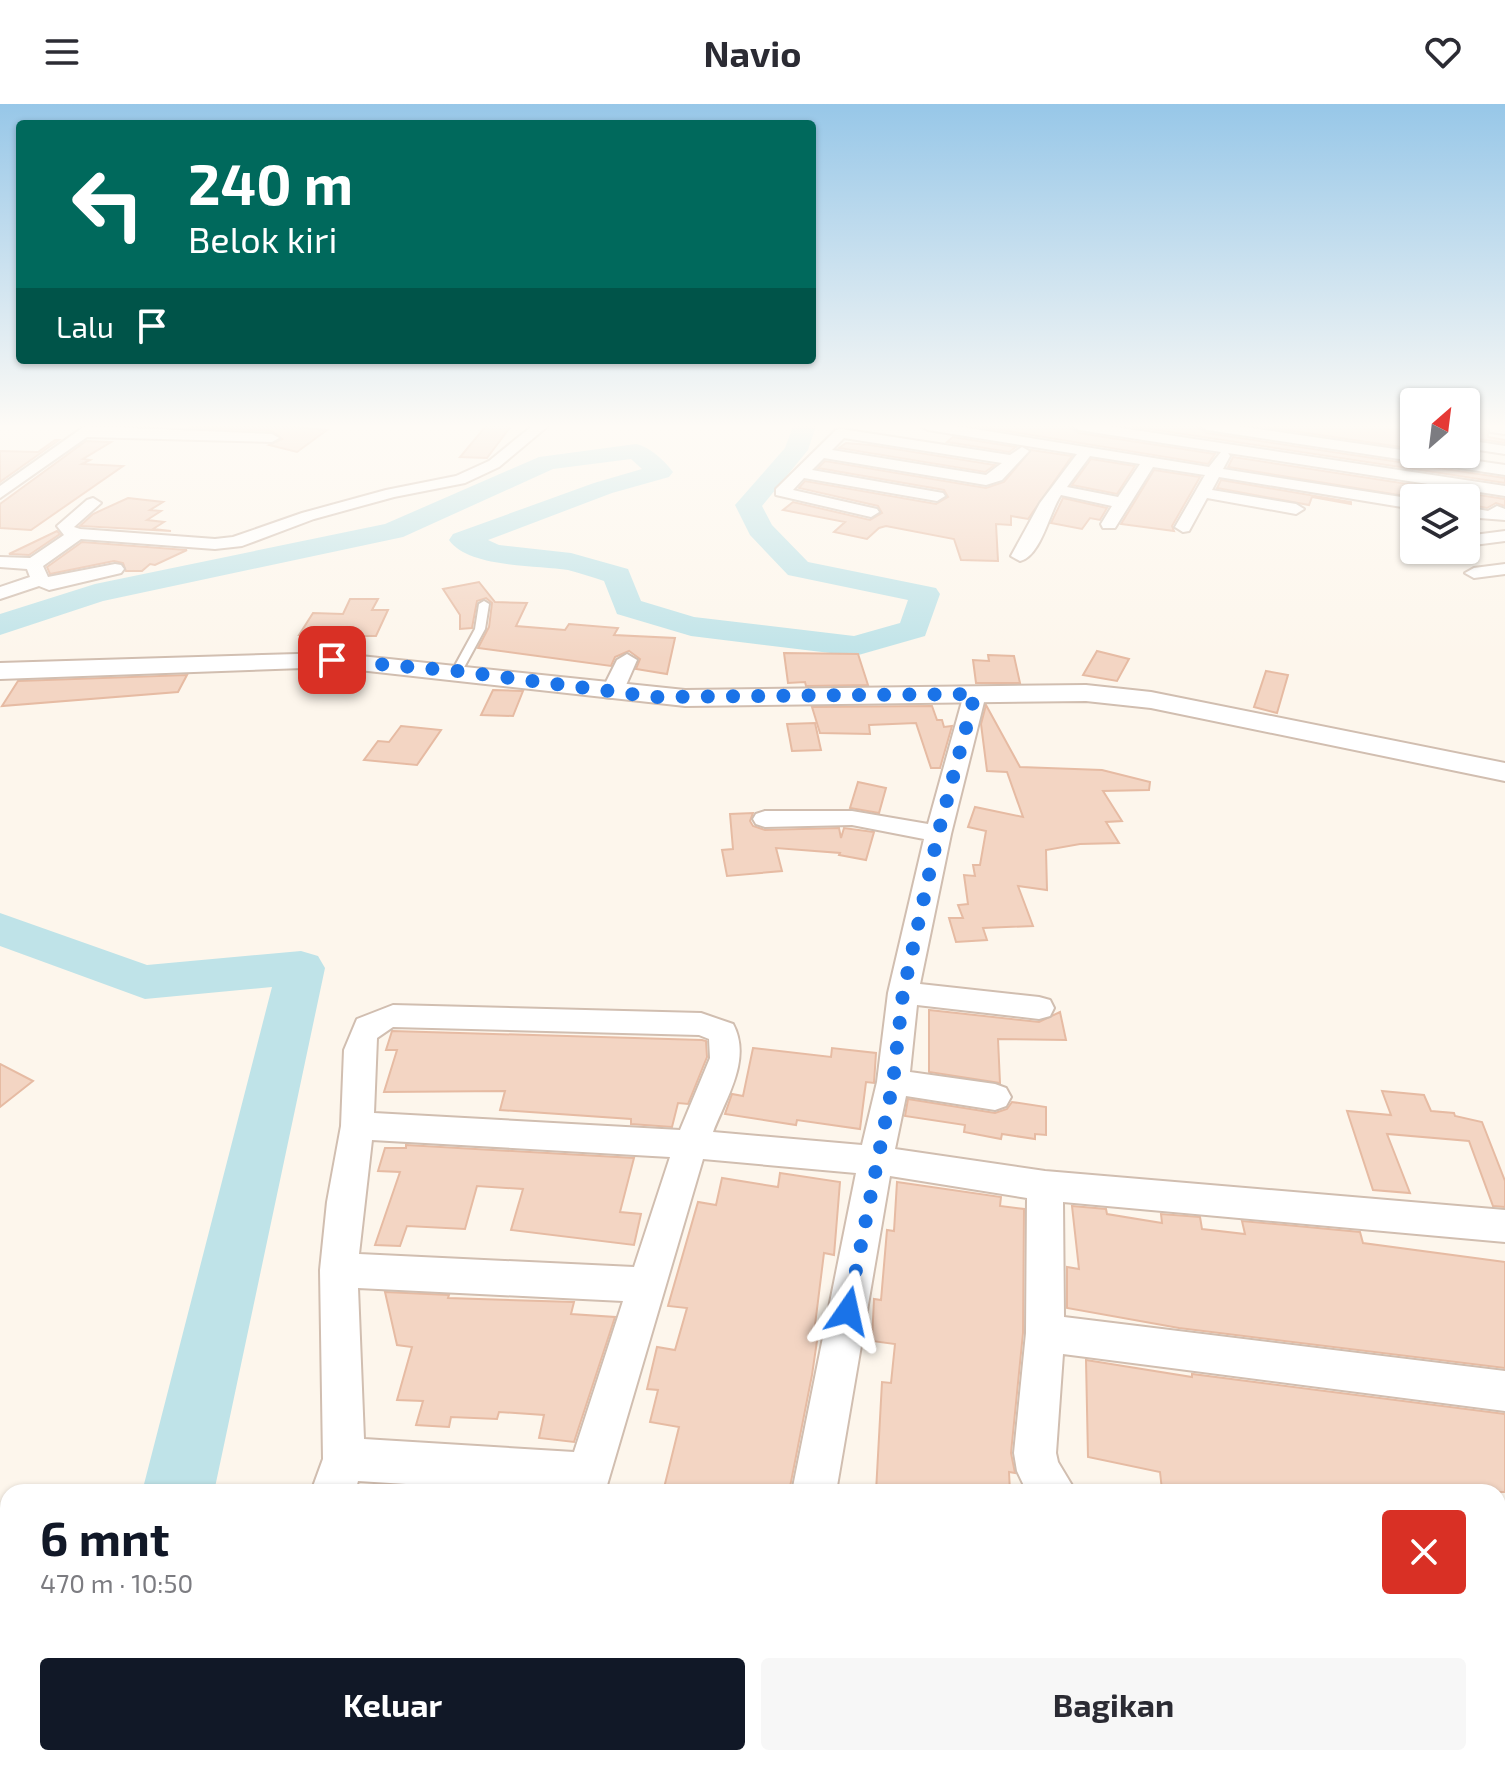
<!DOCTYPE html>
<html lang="id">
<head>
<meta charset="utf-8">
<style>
	:root { --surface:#fff; --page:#f7f7f7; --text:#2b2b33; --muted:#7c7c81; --accent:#111827 }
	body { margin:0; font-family:"Exo 2",sans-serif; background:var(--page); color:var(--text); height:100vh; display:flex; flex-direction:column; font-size:30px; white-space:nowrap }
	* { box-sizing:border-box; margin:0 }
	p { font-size:26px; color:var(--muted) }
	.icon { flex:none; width:44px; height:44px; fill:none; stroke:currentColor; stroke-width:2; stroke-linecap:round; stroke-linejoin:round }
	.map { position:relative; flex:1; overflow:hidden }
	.side { position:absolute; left:0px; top:1380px; width:1506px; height:282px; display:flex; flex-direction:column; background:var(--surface); border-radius:24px 24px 0 0; box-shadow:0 2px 6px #0004 }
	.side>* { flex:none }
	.hud { position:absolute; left:16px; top:16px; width:800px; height:244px; border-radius:8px; box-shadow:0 2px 6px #0004; background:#00695c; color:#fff; overflow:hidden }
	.needle { width:52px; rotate:28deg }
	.controls { position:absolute; left:1400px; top:284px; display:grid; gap:16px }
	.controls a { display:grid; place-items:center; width:80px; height:80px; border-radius:8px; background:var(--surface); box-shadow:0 2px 6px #0004; font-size:40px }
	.pin { position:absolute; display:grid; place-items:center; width:68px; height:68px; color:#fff; margin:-34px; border-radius:16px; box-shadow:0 4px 12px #0006 }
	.me { position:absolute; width:88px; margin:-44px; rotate:11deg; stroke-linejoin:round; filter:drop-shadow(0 0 6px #0008) }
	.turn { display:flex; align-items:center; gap:28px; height:168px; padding:0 40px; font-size:36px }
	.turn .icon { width:104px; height:104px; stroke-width:2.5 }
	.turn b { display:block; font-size:56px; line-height:68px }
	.then { display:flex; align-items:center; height:76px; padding:0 40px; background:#0003; gap:16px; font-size:30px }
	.round { display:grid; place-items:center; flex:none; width:84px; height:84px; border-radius:8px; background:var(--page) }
	.overview { display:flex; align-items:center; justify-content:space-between; height:136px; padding:0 40px }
	h1 { font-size:48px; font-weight:700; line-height:60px; color:var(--accent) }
	.primary-button { display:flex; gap:16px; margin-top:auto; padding:16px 40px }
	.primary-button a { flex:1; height:92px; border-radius:8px; background:var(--accent); color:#fff; font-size:32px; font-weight:700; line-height:92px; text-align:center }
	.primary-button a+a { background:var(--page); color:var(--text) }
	header { display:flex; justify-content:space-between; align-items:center; height:104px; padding:0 40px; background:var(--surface); font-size:36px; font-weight:700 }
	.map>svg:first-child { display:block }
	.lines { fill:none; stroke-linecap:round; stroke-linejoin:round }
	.river { fill:#bfe3e8; fill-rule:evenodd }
	.building { fill:#f3d5c3; stroke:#e6bba3; stroke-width:2 }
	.service-casing { stroke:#d1beb0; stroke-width:4 }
	.minor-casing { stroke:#d1beb0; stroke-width:4 }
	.tertiary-casing { stroke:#d1beb0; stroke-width:4 }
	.service { fill:#fff; fill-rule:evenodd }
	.minor { fill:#fff; fill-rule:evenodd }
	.tertiary { fill:#fff; fill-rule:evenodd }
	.route { stroke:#1a73e8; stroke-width:14; stroke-dasharray:0 25.2 }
</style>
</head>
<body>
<header><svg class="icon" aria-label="menu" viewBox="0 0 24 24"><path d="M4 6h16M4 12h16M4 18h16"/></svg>Navio<svg class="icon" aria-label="heart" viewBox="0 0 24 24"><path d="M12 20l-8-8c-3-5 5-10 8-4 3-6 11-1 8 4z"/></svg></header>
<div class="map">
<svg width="1505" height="1661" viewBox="0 0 1505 1661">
	<rect width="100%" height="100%" fill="#fdf6ec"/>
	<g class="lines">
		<g class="river">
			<path d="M 793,322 L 816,322 L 808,346 L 762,402 L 772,421 L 808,458 L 936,484 L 940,490 L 925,532 L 855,552 L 691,532 L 617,510 L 604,477 C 592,473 580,469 568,466 C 537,461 468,464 449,436 L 453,430 L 594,379 L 642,365 L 631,355 L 553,365 L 403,433 L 103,497 L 0,531 L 0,510 L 95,480 L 385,420 L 539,353 L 636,340 C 650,343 664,356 673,368 L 669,373 L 612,389 L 488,436 L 499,441 L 571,449 L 628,465 L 641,497 L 694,513 L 854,532 L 900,519 L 908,496 L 788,471 L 750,431 L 735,401 L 785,344 Z"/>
			<path d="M 0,809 L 147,861 L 301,847 L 318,852 L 325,864 L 214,1388 L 142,1388 L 272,883 L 145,895 L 0,842 Z"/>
			<path d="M 73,1654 L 157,1654 L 154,1661 L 70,1661 Z"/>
		</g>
	</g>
	<g class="building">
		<path d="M 284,322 L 327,326 L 297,348 L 269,341 L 282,335 L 272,327 L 189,323 Z"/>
		<path d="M 486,322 L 511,322 L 487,354 L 460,353 Z"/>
		<path d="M 976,322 L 1069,322 L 1079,329 L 1215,350 L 1208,360 Z"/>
		<path d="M 1130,322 L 1197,322 L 1207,329 L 1505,374 L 1505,379 Z"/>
		<path d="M 1259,322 L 1414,322 L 1414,345 Z"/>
		<path d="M 1466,322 L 1487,322 L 1488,333 L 1505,336 L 1505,339 L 1466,333 Z"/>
		<path d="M 953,333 L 1016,343 L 1009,348 L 947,338 Z"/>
		<path d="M 55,336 L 59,336 L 0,378 L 0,347 L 38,348 Z"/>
		<path d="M 86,337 L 111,338 L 83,355 L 90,356 L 82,360 L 123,362 L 31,426 L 0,424 L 0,400 Z"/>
		<path d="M 846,339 L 870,341 L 995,361 L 985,368 L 839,344 Z"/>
		<path d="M 1031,346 L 1072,352 L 1028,415 L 1011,412 L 1011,421 L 996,420 L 998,457 L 961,456 L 954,435 L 886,422 L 879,424 L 867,435 L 834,428 L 845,418 L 783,406 L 793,398 L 870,416 L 882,409 L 878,402 L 799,384 L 805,377 L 936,400 L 948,393 L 944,386 L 818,364 L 825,357 L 986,384 L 1004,378 Z"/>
		<path d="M 1233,353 L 1505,395 L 1505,402 L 1496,399 L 1487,404 L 1466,400 L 1466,394 L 1417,394 L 1228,363 Z"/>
		<path d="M 1091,355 L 1135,362 L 1117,390 L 1072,381 Z"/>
		<path d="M 1154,366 L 1200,373 L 1172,422 L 1174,427 L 1121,420 Z"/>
		<path d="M 1221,376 L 1351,398 L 1351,400 L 1312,393 L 1309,401 L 1217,384 Z"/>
		<path d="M 128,394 L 163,398 L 150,406 L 161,407 L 147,416 L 164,418 L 153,425 L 171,427 L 80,422 L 93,410 Z"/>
		<path d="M 1063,394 L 1107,404 L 1100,416 L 1090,414 L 1082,425 L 1051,419 Z"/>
		<path d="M 57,427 L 60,430 L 29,451 L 9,450 Z"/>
		<path d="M 82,438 L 186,446 L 187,446 L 155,461 L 150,460 L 142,467 L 126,467 L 123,459 L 114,457 L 50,470 L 47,463 Z"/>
		<path d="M 479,478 L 495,498 L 527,499 L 516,522 L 565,526 L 569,520 L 618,524 L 614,531 L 675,534 L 667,570 L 636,565 L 640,555 L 629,547 L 615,553 L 611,562 L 478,544 L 489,523 L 492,499 L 486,494 L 477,497 L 472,524 L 460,525 L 460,511 L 443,485 Z"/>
		<path d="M 350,495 L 378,495 L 372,506 L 388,506 L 376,532 L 359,532 L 354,543 L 321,544 L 327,531 L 299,531 L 313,509 L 343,510 Z"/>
		<path d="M 1097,547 L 1129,555 L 1117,577 L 1083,571 Z"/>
		<path d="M 784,549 L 858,550 L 868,581 L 806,582 L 805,578 L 788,579 Z"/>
		<path d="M 988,551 L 1014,552 L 1020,579 L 976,579 L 973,556 L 989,557 Z"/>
		<path d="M 1266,567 L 1288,571 L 1277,609 L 1254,603 Z"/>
		<path d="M 187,571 L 178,588 L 2,602 L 18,577 Z"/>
		<path d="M 493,586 L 523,587 L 513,612 L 481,611 Z"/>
		<path d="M 986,601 L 1020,663 L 1102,666 L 1150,678 L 1149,686 L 1103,687 L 1122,717 L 1106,718 L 1119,739 L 1080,740 L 1046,746 L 1047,786 L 1018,782 L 1033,822 L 983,824 L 987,836 L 956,838 L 949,814 L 963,814 L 958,801 L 968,800 L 964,771 L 975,772 L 973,761 L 980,761 L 986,727 L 968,723 L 975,703 L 1023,713 L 1007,668 L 987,667 L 981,620 Z"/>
		<path d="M 932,602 L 937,616 L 942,616 L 944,623 L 952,622 L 940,664 L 931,664 L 916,619 L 869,621 L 870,630 L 820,629 L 812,603 Z"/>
		<path d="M 815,619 L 821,646 L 792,647 L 787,620 Z"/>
		<path d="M 401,622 L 441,626 L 417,661 L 364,656 L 378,637 L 389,638 Z"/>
		<path d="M 858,678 L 886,684 L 879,709 L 850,704 Z"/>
		<path d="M 753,709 L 750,717 L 753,722 L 765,726 L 839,724 L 841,734 L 844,724 L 874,728 L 866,756 L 839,751 L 840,749 L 776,744 L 782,767 L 727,772 L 722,746 L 733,745 L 730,710 Z"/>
		<path d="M 929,906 L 1039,918 L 1060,908 L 1066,936 L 998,935 L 1000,979 L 929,968 Z"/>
		<path d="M 392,927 L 702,936 L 706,937 L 707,953 L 688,1000 L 678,999 L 672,1023 L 631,1020 L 631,1015 L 500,1006 L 505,987 L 384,988 L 397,946 L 386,946 Z"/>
		<path d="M 753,944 L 831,953 L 832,944 L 876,949 L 874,979 L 866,978 L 860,1025 L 797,1016 L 796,1021 L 725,1010 L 732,990 L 743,992 Z"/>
		<path d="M 0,960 L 33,977 L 0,1003 Z"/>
		<path d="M 1382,987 L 1424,991 L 1431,1007 L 1454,1009 L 1455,1012 L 1482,1018 L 1505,1077 L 1505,1103 L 1493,1102 L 1469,1037 L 1387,1030 L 1410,1089 L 1373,1086 L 1347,1007 L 1391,1011 Z"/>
		<path d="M 908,995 L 995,1009 L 1007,1005 L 1012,998 L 1046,1003 L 1046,1031 L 1035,1030 L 1035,1035 L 1002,1030 L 1001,1035 L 964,1028 L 965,1021 L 905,1012 Z"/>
		<path d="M 406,1041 L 634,1054 L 620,1108 L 641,1110 L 634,1141 L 511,1126 L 523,1085 L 477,1082 L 465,1125 L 407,1122 L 400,1142 L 375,1141 L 400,1068 L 378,1067 L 385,1044 L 406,1044 Z"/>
		<path d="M 780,1069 L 840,1078 L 834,1151 L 824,1149 L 814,1229 L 818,1230 L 812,1271 L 789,1388 L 663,1388 L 679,1323 L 650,1318 L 658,1286 L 647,1285 L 657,1243 L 675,1246 L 687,1204 L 668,1202 L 698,1098 L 716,1101 L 722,1074 L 778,1083 Z"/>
		<path d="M 897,1078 L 1001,1093 L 1000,1102 L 1024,1105 L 1023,1229 L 1011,1349 L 1015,1369 L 1009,1368 L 1010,1388 L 876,1388 L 882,1278 L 891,1279 L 895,1240 L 872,1237 L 874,1195 L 881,1196 L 887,1126 L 894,1127 Z"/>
		<path d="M 1072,1102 L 1106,1105 L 1107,1110 L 1162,1119 L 1161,1110 L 1200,1113 L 1202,1125 L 1245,1130 L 1242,1117 L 1360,1128 L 1363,1139 L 1505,1158 L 1505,1264 L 1179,1224 L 1067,1204 L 1067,1163 L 1079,1165 Z"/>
		<path d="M 385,1188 L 449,1191 L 448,1194 L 574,1198 L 571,1210 L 615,1213 L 574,1338 L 539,1334 L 544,1311 L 499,1308 L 497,1315 L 451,1313 L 449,1323 L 416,1321 L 423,1297 L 397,1296 L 412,1243 L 397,1241 Z"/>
		<path d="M 1086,1256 L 1192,1273 L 1192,1270 L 1505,1310 L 1505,1388 L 1162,1386 L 1160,1368 L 1088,1353 Z"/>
	</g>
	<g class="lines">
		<defs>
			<path id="service" d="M 484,497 L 489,500 L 485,525 L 461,569 L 453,569 L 452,567 L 475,525 L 479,500 Z"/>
			<g id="minor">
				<path d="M 85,322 L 272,330 L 279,334 L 272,338 L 87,333 L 0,394 L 0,382 Z"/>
				<path d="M 532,322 L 548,322 L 499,363 L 465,379 L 394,393 L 314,415 L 242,442 L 215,445 L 81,435 L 43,462 L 48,473 L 115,460 L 121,461 L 124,465 L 121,469 L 49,486 L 39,482 L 0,495 L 0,483 L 30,473 L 27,465 L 0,463 L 0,453 L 30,454 L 64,431 L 57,422 L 87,396 L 93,394 L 101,399 L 74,423 L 80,425 L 215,435 L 233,433 L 302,409 L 386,386 L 456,372 L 489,357 Z"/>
				<path d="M 921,322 L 956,322 L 1209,363 L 1221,348 L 1079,326 L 1072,322 L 1108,322 L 1505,382 L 1505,392 L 1228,349 L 1230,352 L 1223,365 L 1414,395 L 1414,405 L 1219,373 L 1212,386 L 1296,400 L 1304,405 L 1296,410 L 1207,394 L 1189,427 L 1183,428 L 1175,423 L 1205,371 L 1153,363 L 1115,424 L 1103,424 L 1101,420 L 1112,402 L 1061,391 C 1049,409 1041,452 1020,457 L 1011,452 L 1040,399 L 1077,350 L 928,326 ZM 1090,352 L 1140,360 L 1118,393 L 1067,383 Z"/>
				<path d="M 1200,322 L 1237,322 L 1505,361 L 1505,371 L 1207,326 Z"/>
				<path d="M 1490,322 L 1505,322 L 1505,330 L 1490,328 Z"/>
				<path d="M 841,325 L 1010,351 L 1022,343 L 1029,347 L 1002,376 L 986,381 L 824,354 L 812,366 L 943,389 L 945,392 L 937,397 L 804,374 L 793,386 L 877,405 L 879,408 L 871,413 L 776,391 L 776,385 L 836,326 ZM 844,334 L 1002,359 L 986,371 L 832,346 Z"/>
				<path d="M 1466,336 L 1505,342 L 1505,350 L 1466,344 Z"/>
				<path d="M 1497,402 L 1505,405 L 1505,416 L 1466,413 L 1466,403 L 1488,407 Z"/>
				<path d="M 1505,427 L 1505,437 L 1466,442 L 1466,432 Z"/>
				<path d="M 1505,460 L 1505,470 L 1474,474 L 1465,469 L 1474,464 Z"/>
				<path d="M 627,550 L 637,556 L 623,588 L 612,594 L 604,593 L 601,588 L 617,556 Z"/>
				<path d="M 975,584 L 986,590 L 951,730 L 920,880 L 1039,893 L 1050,896 L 1054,904 L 1050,912 L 1039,915 L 917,901 L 910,968 L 995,980 L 1006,984 L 1011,993 L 1006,1002 L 995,1006 L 906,992 L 895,1045 L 1045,1067 L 1505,1106 L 1505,1138 L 1063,1098 L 1064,1213 L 1505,1267 L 1505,1307 L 1063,1250 L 1056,1349 L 1058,1358 L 1076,1388 L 1027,1388 L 1017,1367 L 1014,1349 L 1026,1229 L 1027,1094 L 890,1072 L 836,1388 L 792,1388 L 856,1069 L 703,1055 L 605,1388 L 534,1388 L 358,1377 L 355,1388 L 311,1388 L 323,1355 L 320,1166 L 327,1098 L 341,1022 L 344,946 L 357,915 L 393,901 L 701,909 L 733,920 C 752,955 726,994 713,1028 L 862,1041 L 877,978 L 888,889 L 924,735 L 852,721 L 765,723 L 756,720 L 753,715 L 756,710 L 765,707 L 852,707 L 928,720 L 964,590 ZM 393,923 L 699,931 L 709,935 L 710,954 L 680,1026 L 374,1009 L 377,934 ZM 372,1036 L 670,1053 L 634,1163 L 359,1150 ZM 358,1184 L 623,1197 L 574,1348 L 364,1335 Z"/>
				<path d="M 1498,1484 L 1505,1485 L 1505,1531 L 1498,1530 Z"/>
				<path d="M 223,1654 L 273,1654 L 271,1661 L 221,1661 Z"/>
				<path d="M 471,1654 L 521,1654 L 519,1661 L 469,1661 Z"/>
				<path d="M 737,1654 L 787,1654 L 785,1661 L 735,1661 Z"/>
				<path d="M 1014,1654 L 1113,1654 L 1115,1661 L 1013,1661 Z"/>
			</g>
			<path id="tertiary" d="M 332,549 L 685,586 L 1086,581 L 1151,588 L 1505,659 L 1505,677 L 1151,604 L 1086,597 L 685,602 L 332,563 L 0,575 L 0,559 Z"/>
		</defs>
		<use href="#service" class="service-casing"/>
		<use href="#minor" class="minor-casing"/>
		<use href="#tertiary" class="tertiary-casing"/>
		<use href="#service" class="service"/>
		<use href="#minor" class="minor"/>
		<use href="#tertiary" class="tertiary"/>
	</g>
	<linearGradient id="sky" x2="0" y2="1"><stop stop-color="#97c7e8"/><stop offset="0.58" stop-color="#fefbf6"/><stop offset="1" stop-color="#fefbf6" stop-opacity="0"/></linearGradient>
	<rect width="1505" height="555" fill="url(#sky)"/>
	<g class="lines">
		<path class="route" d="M 332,556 L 457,567 L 654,593 L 975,590 L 938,730 L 903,889 L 893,978 L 848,1207"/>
	</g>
</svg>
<div class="controls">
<a><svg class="needle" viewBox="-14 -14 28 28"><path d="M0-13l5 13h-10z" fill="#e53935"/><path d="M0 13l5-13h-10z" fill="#7c7c81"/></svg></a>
<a><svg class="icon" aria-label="layers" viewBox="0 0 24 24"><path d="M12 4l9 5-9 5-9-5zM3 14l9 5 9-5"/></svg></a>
</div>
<div class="pin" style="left:332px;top:556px;background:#d93025"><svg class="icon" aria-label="arrive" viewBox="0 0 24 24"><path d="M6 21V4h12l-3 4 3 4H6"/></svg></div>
<svg class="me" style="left:848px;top:1207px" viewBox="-20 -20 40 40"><path d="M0-17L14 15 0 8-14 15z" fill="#1a73e8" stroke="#fff" stroke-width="4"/></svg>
<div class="hud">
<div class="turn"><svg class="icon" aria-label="left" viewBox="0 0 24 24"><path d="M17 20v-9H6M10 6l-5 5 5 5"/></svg><div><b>240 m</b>Belok kiri</div></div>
<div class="then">Lalu<svg class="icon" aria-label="arrive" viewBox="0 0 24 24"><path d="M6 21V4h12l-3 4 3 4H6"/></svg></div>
</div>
<section class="side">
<div class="overview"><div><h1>6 mnt</h1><p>470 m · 10:50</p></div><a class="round" style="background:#d93025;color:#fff"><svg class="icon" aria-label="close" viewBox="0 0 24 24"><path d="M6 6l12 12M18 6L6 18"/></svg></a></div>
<div class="primary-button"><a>Keluar</a><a>Bagikan</a></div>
</section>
</div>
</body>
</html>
